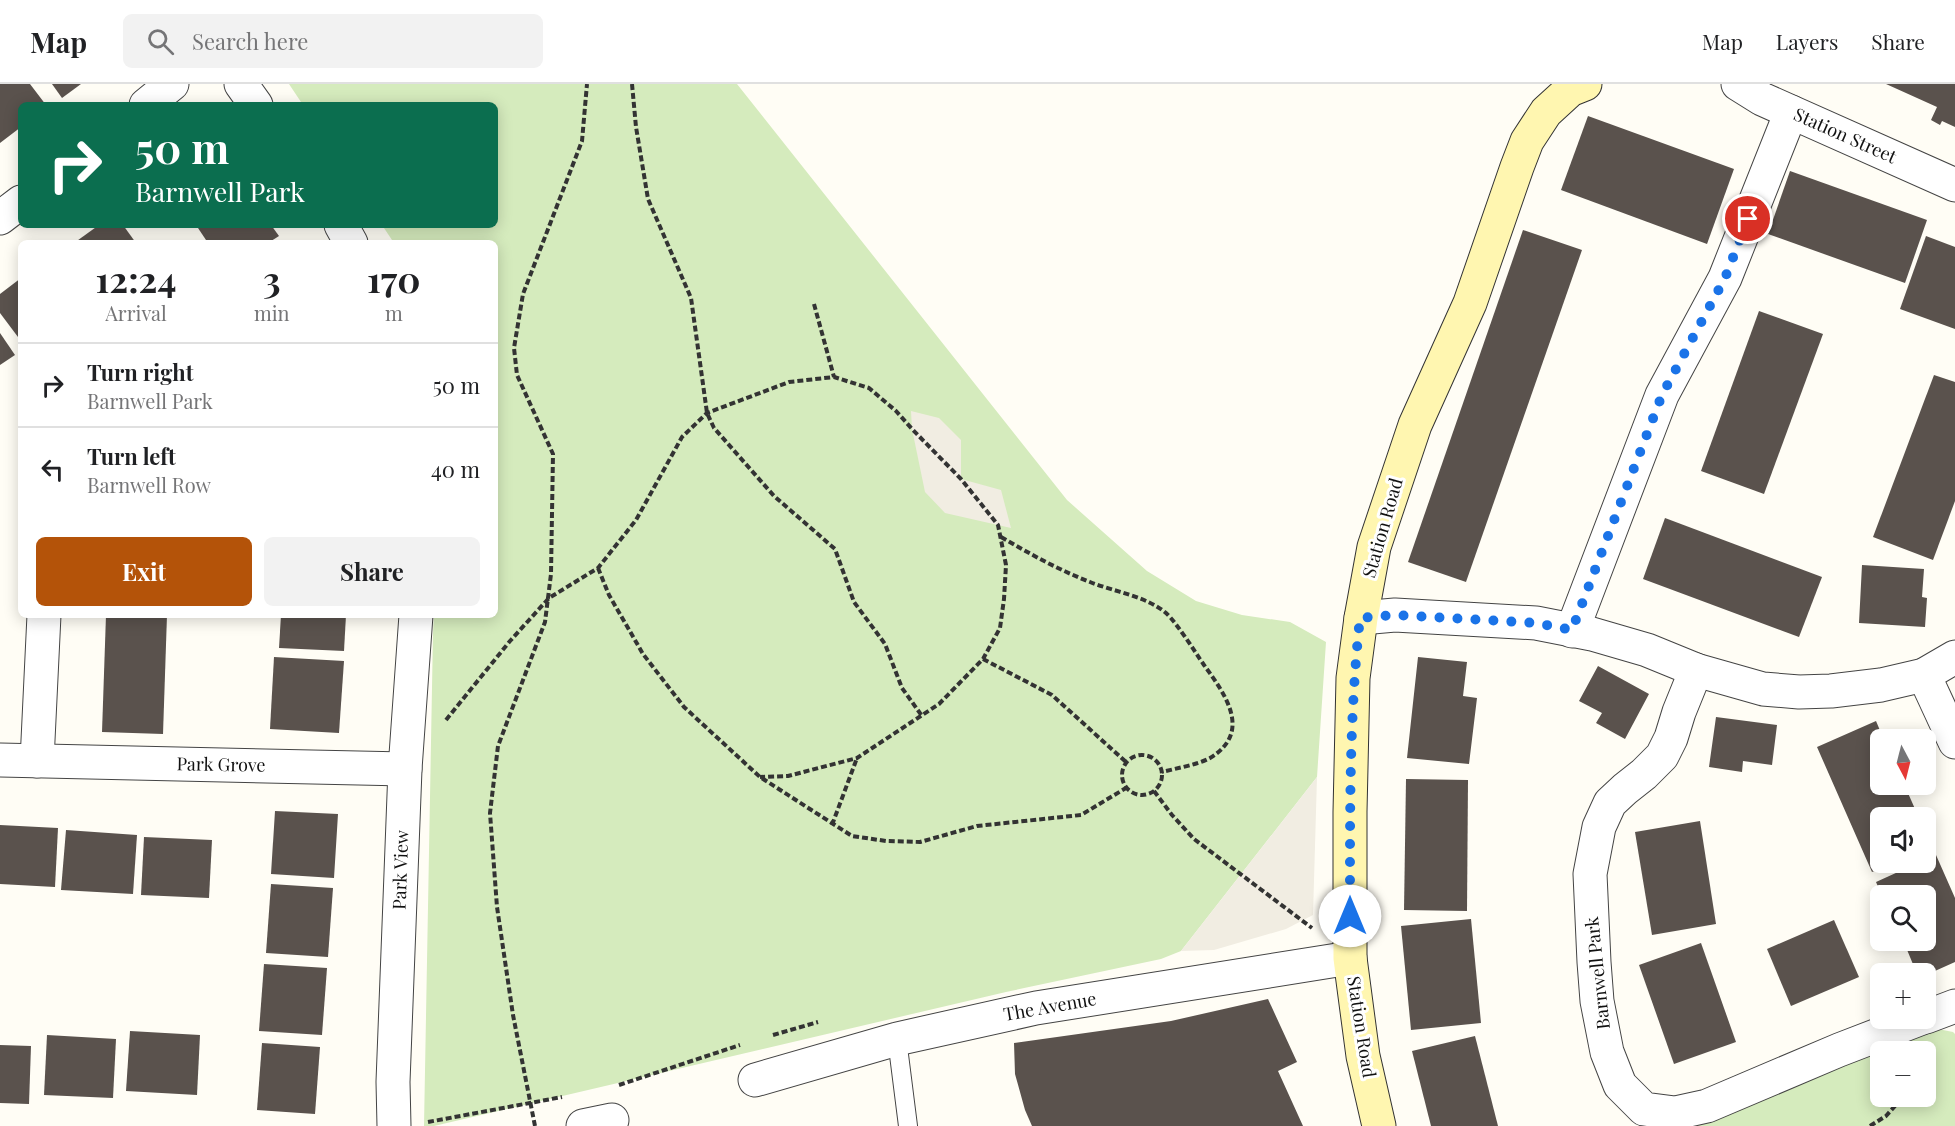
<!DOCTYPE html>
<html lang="en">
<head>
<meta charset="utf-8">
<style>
	:root { --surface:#fff; --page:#f2f2f2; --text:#202124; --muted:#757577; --line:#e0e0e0; --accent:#b45309 }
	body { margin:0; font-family:"Playfair Display",serif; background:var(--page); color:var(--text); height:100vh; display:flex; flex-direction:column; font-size:22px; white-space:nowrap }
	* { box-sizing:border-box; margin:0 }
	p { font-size:20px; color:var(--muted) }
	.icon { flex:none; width:33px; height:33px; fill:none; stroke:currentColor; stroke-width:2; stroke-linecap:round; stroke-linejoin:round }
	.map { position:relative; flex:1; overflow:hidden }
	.side { position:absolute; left:18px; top:156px; width:480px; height:378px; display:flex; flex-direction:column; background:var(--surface); border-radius:9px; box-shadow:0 3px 15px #0003 }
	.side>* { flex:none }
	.banner { position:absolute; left:18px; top:18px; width:480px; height:126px; border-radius:9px; box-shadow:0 3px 15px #0003; background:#0b6e4f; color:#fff; overflow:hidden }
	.needle { width:39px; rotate:173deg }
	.fabs { position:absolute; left:1870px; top:645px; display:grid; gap:12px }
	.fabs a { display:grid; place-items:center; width:66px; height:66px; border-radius:9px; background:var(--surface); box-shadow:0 3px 15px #0003; font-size:30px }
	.pin { position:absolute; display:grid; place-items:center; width:51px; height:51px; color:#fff; margin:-26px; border:3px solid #fff; border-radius:50%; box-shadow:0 2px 6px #0007 }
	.me { position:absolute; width:66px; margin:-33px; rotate:0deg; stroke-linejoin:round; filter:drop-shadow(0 0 4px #0008) }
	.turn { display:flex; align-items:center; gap:21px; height:126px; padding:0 18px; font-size:27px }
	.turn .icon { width:78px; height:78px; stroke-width:2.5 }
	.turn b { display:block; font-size:42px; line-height:51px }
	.eta { display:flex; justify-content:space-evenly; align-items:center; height:102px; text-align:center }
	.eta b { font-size:36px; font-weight:700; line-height:42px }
	.primary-button { display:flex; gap:12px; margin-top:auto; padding:12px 18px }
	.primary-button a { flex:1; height:69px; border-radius:9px; background:var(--accent); color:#fff; font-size:24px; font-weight:700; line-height:69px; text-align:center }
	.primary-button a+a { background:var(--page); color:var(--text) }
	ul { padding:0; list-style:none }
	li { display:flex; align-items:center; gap:18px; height:84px; padding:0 18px; border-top:2px solid var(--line) }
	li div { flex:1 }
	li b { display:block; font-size:22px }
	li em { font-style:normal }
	header { display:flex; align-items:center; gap:36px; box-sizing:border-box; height:84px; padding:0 30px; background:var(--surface); border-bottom:2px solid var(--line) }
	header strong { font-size:28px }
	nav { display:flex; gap:33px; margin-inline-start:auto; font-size:21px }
	.search { width:420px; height:54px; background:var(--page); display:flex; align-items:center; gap:15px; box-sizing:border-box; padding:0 21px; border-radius:9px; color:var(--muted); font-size:22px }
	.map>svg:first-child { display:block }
	.green { fill:#d5ebbd; fill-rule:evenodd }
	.plaza { fill:#f1ede2 }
	.building { fill:#5a524d }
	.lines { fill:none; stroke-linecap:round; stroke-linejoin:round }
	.lane-casing { stroke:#444; stroke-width:20 }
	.street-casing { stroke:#444; stroke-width:35 }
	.secondary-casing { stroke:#333; stroke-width:35 }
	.path { stroke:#333; stroke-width:4; stroke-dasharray:6 3; stroke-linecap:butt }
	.lane { stroke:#fff; stroke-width:18 }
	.street { stroke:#fff; stroke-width:33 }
	.secondary { stroke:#fff6b0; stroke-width:33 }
	.route { stroke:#1a73e8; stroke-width:10; stroke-dasharray:0 18 }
	.labels { text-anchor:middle; stroke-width:6; stroke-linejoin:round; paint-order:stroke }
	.street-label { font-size:18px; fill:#111; stroke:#fff }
</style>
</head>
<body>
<header>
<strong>Map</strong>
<div class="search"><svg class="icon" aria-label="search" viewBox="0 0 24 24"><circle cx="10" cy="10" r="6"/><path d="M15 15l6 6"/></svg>Search here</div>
<nav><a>Map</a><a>Layers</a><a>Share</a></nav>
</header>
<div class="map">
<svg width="1955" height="1042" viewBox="0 0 1955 1042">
	<rect width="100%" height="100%" fill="#fffdf5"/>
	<g class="green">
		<path d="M 289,0 L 737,0 L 1067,416 L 1147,487 L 1196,517 L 1242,531 L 1290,538 L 1326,558 L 1317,693 L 1181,867 L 1161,875 L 1006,908 L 434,1042 L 424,1042 L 433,549 L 434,531 L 495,531 L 495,159 L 394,159 L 382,141 L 495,141 L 495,21 L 303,21 Z"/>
		<path d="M 1926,946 L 1943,946 L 1953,948 L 1955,950 L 1955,1042 L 1691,1042 L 1715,1036 ZM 1881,968 L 1926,968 L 1926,1012 L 1881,1012 Z"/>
	</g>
	<g class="plaza">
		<path d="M 911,327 L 939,334 L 961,356 L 961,395 L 1001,406 L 1011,444 L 945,429 L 925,408 L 912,345 Z"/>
		<path d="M 1317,693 L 1313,831 L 1286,845 L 1214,866 L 1181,867 Z"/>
	</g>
	<g class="building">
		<path d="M 0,0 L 30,0 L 46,21 L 21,21 L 21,43 L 0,59 Z"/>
		<path d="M 52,0 L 81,0 L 62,14 Z"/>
		<path d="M 1886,0 L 1955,0 L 1955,43 L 1942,37 L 1940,41 L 1931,36 L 1937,23 Z"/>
		<path d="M 1588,32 L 1734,85 L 1707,160 L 1561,106 Z"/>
		<path d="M 1790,87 L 1927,136 L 1905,199 L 1768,150 Z"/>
		<path d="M 99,141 L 123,141 L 136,159 L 74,159 Z"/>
		<path d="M 196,141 L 271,141 L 279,152 L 268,159 L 208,159 Z"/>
		<path d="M 1523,146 L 1582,166 L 1466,498 L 1408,478 Z"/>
		<path d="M 1926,152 L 1955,163 L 1955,245 L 1900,225 Z"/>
		<path d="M 21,194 L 21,257 L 0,229 L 0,210 Z"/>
		<path d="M 1759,227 L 1823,250 L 1764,410 L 1701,387 Z"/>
		<path d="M 0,249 L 15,271 L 0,281 Z"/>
		<path d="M 1934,291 L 1955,298 L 1955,417 L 1933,476 L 1873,453 Z"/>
		<path d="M 1665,434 L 1822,493 L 1799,553 L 1643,495 Z"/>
		<path d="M 1862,481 L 1924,485 L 1922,513 L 1927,514 L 1925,543 L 1859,539 Z"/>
		<path d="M 106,531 L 167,531 L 163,650 L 102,648 Z"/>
		<path d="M 281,531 L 346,531 L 344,567 L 279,564 Z"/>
		<path d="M 274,573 L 344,577 L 339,649 L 270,645 Z"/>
		<path d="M 1418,573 L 1467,578 L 1463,612 L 1477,614 L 1469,680 L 1407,674 Z"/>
		<path d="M 1598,582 L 1649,610 L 1625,655 L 1596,639 L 1602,629 L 1579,617 Z"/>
		<path d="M 1716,633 L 1777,641 L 1772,681 L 1743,677 L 1742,688 L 1709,683 Z"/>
		<path d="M 1876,637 L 1884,656 L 1881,656 L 1881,700 L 1904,700 L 1919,734 L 1881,734 L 1881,778 L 1894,778 L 1872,788 L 1817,663 Z"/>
		<path d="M 1406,695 L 1468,696 L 1467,827 L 1404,826 Z"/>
		<path d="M 275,727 L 338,730 L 334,794 L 271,790 Z"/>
		<path d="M 1700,737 L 1716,840 L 1652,851 L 1635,748 Z"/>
		<path d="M 0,741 L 58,744 L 55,803 L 0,800 Z"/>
		<path d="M 66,746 L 137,751 L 133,810 L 61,806 Z"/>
		<path d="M 144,753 L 212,756 L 209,814 L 141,811 Z"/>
		<path d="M 1936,771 L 1955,814 L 1955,878 L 1926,891 L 1926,890 L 1917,890 L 1903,856 L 1926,856 L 1926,812 L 1882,812 L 1876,798 L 1920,778 L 1926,778 L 1926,776 Z"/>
		<path d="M 271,800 L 333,804 L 328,873 L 266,869 Z"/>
		<path d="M 1471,835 L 1481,939 L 1411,946 L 1401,842 Z"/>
		<path d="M 1834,836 L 1859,893 L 1791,922 L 1767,865 Z"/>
		<path d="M 1701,859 L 1736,958 L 1674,980 L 1639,881 Z"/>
		<path d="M 264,880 L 327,884 L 322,951 L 259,947 Z"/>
		<path d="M 1268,915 L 1297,978 L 1278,987 L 1303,1042 L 1032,1042 L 1025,1026 L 1015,990 L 1014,959 L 1171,937 Z"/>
		<path d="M 130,947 L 200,951 L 197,1011 L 126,1007 Z"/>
		<path d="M 47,951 L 116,955 L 113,1014 L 44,1011 Z"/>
		<path d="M 1475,952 L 1498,1042 L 1431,1042 L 1412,967 Z"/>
		<path d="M 262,959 L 320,963 L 315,1030 L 257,1026 Z"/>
		<path d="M 0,961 L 31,962 L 29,1020 L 0,1019 Z"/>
	</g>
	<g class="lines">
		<defs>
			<path id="lane" d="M 897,955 L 908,1042"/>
			<g id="street">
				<path d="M 241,0 L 256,21"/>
				<path d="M 1738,0 L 1762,15 L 1955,101"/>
				<path d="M 146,21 L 172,0"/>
				<path d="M 0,134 L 21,118"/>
				<path d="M 341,141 L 351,159"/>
				<path d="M 1361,534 L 1395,531 L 1536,539 L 1592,550 L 1647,566 L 1696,586 L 1763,605 L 1799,608 L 1831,607 L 1881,601 L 1924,591 L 1955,573"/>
				<path d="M 1572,547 L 1662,311 L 1725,194 L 1791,28"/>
				<path d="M 1696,586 L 1679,628 L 1671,654 L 1662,672 L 1644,690 L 1625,705 L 1610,719 L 1599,743 L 1590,790 L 1594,878 L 1597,917 L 1607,968 L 1620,1001 L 1644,1025 L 1675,1029 L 1707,1022 L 1839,966 L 1922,934"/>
				<path d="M 1924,591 L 1955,658"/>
				<path d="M 0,676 L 405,685"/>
				<path d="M 37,677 L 44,531"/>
				<path d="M 1926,933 L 1955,922"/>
				<path d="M 755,996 L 897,955 L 1036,924 L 1350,874"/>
				<path d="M 394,1042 L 393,998 L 405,685 L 416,531"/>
				<path d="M 583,1042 L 612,1036"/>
			</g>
			<path id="secondary" d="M 1379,1042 L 1363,972 L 1350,874 L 1350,728 L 1353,594 L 1361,534 L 1374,463 L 1415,341 L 1470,219 L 1517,83 L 1527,57 L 1546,28 L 1570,6 L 1585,0"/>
		</defs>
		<use href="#lane" class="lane-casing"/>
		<use href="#street" class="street-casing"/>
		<use href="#secondary" class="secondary-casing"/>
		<g class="path">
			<path d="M 632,0 L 636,43 L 648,115 L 691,214 L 707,329 L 714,344 L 774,412 L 835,465 L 854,518 L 885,560 L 902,604 L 922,632"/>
			<path d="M 814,220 L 834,293"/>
			<path d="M 1001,453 C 1030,470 1059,486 1090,498 C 1115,508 1146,512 1166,529 C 1177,539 1195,568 1204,581 C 1225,610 1253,648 1210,674 C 1197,681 1177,684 1162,688"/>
			<path d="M 598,484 L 609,511 L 643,570 L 684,623 L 760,693 L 852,752 L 886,757 L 920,758 L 977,742 L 1081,731 L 1126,704"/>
			<path d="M 983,575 L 1052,611 L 1126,678"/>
			<path d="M 446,636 L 510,557 L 549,514 L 598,484 L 636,436 L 682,353 L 707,329 L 789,298 L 834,293 L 869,304 L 896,327 L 912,345 L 961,395 L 998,441 L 1006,481 L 1004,515 L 1000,544 L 983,575 L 939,620 L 857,674 L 788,692 L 760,693"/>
			<circle cx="1142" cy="691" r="20"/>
			<path d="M 1154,707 L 1172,731 L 1194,755 L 1312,844"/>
			<path d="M 832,741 L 857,674"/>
			<path d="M 773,951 L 818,938"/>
			<path d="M 619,1001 L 740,961"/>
			<path d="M 428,1038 L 562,1013"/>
			<path d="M 535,1042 L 513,931 L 497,823 L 490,729 L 498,662 L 545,538 L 551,490 L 553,370 L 517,291 L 514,264 L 523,210 L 582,57 L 587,0"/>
			<path d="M 1870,1042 L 1886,1032 L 1904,1012"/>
		</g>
		<use href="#lane" class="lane"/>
		<use href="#street" class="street"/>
		<use href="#secondary" class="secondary"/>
	</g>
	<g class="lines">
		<path class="route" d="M 1350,832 C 1350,733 1349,633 1360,534 L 1395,531 L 1536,539 L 1572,546 L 1662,311 L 1725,194 L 1748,135"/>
	</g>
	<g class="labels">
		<g class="street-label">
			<text transform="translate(1845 52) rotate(24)" y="6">Station Street</text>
			<text transform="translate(1383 444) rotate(-74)" y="6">Station Road</text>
			<text transform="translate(221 681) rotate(1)" y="6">Park Grove</text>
			<text transform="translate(401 786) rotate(-88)" y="6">Park View</text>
			<text transform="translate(1598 889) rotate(-96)" y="6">Barnwell Park</text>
			<text transform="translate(1050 923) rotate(-10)" y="6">The Avenue</text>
			<text transform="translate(1361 943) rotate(81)" y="6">Station Road</text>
		</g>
	</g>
</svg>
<div class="fabs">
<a><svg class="needle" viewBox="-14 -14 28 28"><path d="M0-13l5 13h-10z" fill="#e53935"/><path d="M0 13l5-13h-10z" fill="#757577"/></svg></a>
<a><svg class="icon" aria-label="sound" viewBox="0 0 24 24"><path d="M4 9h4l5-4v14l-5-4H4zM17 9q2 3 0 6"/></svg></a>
<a><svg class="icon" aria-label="search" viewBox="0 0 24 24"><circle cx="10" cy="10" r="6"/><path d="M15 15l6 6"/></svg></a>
<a>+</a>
<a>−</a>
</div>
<div class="pin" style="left:1748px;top:135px;background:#d93025"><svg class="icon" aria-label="arrive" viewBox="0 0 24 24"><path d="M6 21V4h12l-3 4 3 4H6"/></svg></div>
<svg class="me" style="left:1350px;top:832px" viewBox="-20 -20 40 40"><circle r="19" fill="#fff"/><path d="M0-13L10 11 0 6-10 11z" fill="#1a73e8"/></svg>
<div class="banner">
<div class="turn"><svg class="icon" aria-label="right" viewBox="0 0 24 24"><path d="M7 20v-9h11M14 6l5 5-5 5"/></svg><div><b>50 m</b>Barnwell Park</div></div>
</div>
<section class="side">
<div class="eta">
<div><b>12:24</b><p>Arrival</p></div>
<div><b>3</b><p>min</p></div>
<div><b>170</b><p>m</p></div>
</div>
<ul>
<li><svg class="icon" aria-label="right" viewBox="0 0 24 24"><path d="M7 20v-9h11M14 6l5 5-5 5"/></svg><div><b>Turn right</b><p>Barnwell Park</p></div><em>50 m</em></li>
<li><svg class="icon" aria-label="left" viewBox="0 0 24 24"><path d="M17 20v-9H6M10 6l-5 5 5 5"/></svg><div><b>Turn left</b><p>Barnwell Row</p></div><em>40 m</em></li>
</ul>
<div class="primary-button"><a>Exit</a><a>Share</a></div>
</section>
</div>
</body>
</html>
